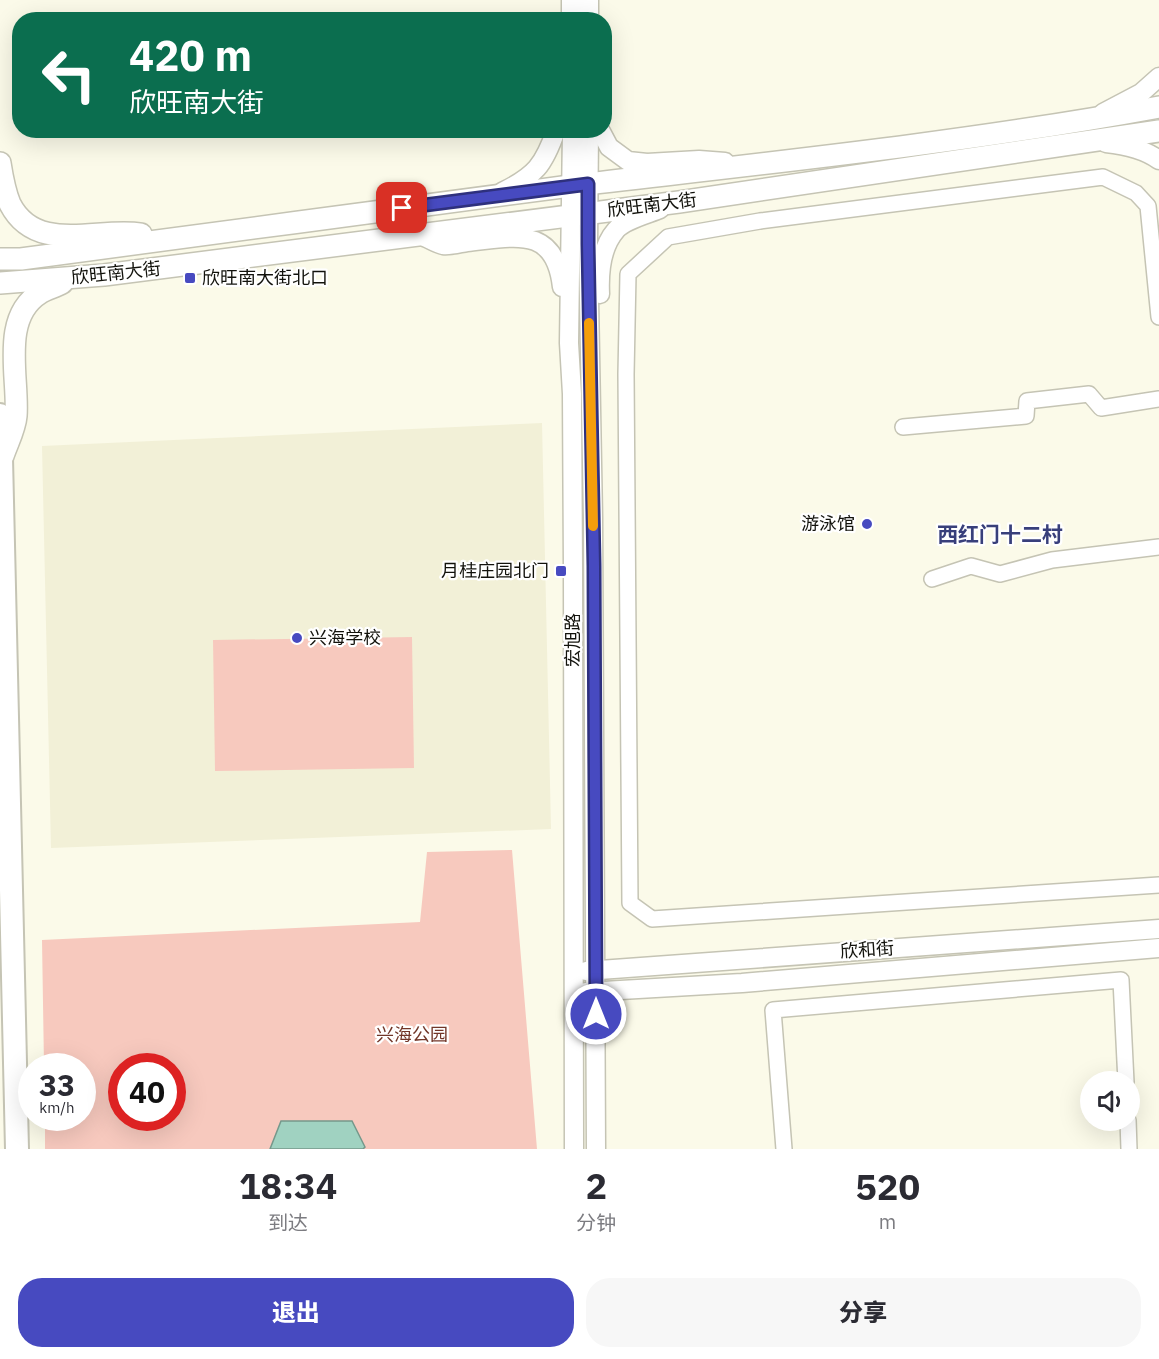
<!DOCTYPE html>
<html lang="zh">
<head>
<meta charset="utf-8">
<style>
	:root { --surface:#fff; --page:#f7f7f7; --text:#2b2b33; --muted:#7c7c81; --accent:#474ac0 }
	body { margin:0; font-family:"IBM Plex Sans","Noto Sans SC",sans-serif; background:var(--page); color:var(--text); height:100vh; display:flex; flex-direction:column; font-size:22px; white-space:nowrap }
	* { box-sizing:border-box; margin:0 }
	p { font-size:20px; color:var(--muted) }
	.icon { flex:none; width:33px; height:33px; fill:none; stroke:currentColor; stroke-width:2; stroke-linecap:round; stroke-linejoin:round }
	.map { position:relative; height:1149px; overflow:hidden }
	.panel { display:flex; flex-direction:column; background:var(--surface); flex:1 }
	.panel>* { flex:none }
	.top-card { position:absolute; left:12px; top:12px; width:600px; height:126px; border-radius:24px; box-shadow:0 6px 24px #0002; background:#0b6e4f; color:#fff; overflow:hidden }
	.controls { position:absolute; left:1080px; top:1071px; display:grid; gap:12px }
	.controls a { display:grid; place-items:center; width:60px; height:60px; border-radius:50%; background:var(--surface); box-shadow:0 6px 24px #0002; font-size:30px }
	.speed { position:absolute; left:18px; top:1053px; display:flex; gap:12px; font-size:30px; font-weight:700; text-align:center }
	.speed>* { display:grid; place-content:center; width:78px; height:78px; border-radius:50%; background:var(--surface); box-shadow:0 6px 24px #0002; line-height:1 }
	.speed small { font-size:15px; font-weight:400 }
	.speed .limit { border:9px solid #d22; background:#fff; color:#111 }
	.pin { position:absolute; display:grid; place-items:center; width:51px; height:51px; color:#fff; margin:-26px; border-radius:12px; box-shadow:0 3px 9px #0006 }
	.me { position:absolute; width:66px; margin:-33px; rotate:0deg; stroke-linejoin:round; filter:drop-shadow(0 0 4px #0008) }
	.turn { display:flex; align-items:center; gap:21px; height:126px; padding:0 18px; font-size:27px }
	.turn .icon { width:78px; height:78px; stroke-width:2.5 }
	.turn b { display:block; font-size:42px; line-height:51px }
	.eta { display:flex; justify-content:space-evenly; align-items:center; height:102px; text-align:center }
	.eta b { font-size:36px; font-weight:800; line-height:42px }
	.primary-button { display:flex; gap:12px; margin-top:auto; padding:12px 18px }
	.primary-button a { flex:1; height:69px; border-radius:24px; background:var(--accent); color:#fff; font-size:24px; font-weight:800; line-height:69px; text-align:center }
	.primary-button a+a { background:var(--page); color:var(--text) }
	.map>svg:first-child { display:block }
	.built { fill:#f2f0d7 }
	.green { fill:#f7c9be; fill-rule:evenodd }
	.water { fill:#a0d2c1; stroke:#75988b; stroke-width:1.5 }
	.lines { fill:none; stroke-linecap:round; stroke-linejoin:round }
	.minor-casing { stroke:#c5c4b4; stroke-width:18 }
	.tertiary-casing { stroke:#c5c4b4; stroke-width:21 }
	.secondary-casing { stroke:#c5c4b4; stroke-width:24 }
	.primary-casing { stroke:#c5c4b4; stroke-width:26 }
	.minor { stroke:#fff; stroke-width:15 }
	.tertiary { stroke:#fff; stroke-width:18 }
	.secondary { stroke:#fff; stroke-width:21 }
	.primary { stroke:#fff; stroke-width:22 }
	.route-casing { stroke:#2e307d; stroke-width:15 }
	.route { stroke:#474ac0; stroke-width:10 }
	.slow { stroke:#f59e0b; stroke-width:10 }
	.poi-dot { fill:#474ac0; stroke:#fff; stroke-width:2 }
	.labels { text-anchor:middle; stroke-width:4.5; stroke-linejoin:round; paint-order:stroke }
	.street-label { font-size:18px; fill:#12120c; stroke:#fff }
	.poi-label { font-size:18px; fill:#12120c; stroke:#fff; text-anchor:start }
	.park-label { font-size:18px; fill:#713628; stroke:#fff }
	.quarter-label { font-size:21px; font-weight:bold; fill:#383f7b; stroke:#fff }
</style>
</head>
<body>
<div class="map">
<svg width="1159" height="1149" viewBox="0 0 1159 1149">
	<rect width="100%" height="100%" fill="#fbfae9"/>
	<path class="built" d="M 542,423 L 551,829 L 51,848 L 42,446 Z"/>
	<g class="green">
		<path d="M 412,637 L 414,768 L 215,771 L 213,640 Z"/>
		<path d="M 512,850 L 537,1149 L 45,1149 L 45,1118 L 82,1118 L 82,1066 L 44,1066 L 42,940 L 420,922 L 427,852 ZM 122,1066 L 172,1066 L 172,1118 L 122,1118 Z"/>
	</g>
	<path class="water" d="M 281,1121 L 352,1121 L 365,1147 L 363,1149 L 270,1149 Z"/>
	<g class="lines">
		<defs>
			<g id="minor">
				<path d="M 1159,317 L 1148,206 L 1136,193 L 1103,177 L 760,221 L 668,237 L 628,274 L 626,374 L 630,903 L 652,919 L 1159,885"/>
				<path d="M 903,427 L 1026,416 L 1027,401 L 1089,394 L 1101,408 L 1159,399"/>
				<path d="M 932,579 L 971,566 L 1000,574 L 1052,560 L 1159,547"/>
				<path d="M 1128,1120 L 1129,1149"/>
				<path d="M 784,1149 L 773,1010 L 1121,980 L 1126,1082"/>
			</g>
			<g id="tertiary">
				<path d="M 571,0 L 571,20"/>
				<path d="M 589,20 L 589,0"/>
				<path d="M 1103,113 L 1141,93 L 1159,77"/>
				<path d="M 572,130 L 569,343 L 572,394 L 573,572 L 574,1149"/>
				<path d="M 589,130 L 588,244 L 593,518 L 596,1149"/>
				<path d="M 600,130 L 609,147 L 628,161 L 647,163 L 699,160 L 725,162"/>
				<path d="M 1106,143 C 1125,145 1144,149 1159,160"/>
				<path d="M 502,192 C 535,176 544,165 556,130"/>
				<path d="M 422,236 C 428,238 437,244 443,245 C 451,246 460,243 467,242 C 515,237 555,225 562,287"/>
				<path d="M 600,294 C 599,273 601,247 616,230 C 624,220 648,214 660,209"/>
				<path d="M 586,971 L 1159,929"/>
				<path d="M 586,992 L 742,983 L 1159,948"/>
			</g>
			<g id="secondary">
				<path d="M 0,163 C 2,176 5,192 10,204 C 36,255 97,227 141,234"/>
				<path d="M 0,259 L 21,259 C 204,236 387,209 570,186 C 766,163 964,143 1159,107"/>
				<path d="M 0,283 L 104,275 L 679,202 L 1159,131"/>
				<path d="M 3,456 C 7,444 15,429 16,416 C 19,378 0,318 40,293 C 46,289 55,287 62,283"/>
			</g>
			<path id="primary" d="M 0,415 L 17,1149"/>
		</defs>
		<use href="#minor" class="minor-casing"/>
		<use href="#tertiary" class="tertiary-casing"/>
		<use href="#secondary" class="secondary-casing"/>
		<use href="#primary" class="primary-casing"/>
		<use href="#minor" class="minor"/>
		<use href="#tertiary" class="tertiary"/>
		<use href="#secondary" class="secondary"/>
		<use href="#primary" class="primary"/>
	</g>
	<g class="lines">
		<defs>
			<path id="route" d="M 402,208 L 588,184 L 588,244 L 594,566 L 596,1014"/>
		</defs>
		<use href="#route" class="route-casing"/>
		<use href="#route" class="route"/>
		<path class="slow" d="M 589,323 L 593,526"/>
	</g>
	<g class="poi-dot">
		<rect x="184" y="272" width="12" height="12" rx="3"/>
		<circle cx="867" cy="524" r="6"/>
		<rect x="555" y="565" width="12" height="12" rx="3"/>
		<circle cx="297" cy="638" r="6"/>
	</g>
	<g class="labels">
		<g class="street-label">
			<text transform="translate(652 205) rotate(-7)" y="6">欣旺南大街</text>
			<text transform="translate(116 273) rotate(-6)" y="6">欣旺南大街</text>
			<text transform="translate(573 640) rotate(-90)" y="6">宏旭路</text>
			<text transform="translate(867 950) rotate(-4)" y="6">欣和街</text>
		</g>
		<g class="poi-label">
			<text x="202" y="284">欣旺南大街北口</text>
			<text x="855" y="530" text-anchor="end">游泳馆</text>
			<text x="549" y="577" text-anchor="end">月桂庄园北门</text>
			<text x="309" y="644">兴海学校</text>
		</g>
		<g class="park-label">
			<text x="412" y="1041">兴海公园</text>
		</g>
		<g class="quarter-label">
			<text x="1000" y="542">西红门十二村</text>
		</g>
	</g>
</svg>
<div class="controls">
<a><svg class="icon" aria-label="sound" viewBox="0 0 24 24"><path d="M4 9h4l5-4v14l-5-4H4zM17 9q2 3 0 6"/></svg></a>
</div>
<div class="speed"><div>33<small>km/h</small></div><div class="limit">40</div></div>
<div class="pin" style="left:402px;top:208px;background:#d93025"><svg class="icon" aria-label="arrive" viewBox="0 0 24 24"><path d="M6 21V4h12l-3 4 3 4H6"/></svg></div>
<svg class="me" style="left:596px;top:1014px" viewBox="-20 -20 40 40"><circle r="17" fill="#474ac0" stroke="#fff" stroke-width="3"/><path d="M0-11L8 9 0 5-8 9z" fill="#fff"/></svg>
<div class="top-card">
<div class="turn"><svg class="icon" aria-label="left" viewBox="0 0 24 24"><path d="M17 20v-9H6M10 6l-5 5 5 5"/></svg><div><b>420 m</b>欣旺南大街</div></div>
</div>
</div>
<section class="panel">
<div class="eta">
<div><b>18:34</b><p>到达</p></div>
<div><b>2</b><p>分钟</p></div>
<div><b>520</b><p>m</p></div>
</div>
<div class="primary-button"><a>退出</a><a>分享</a></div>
</section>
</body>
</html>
